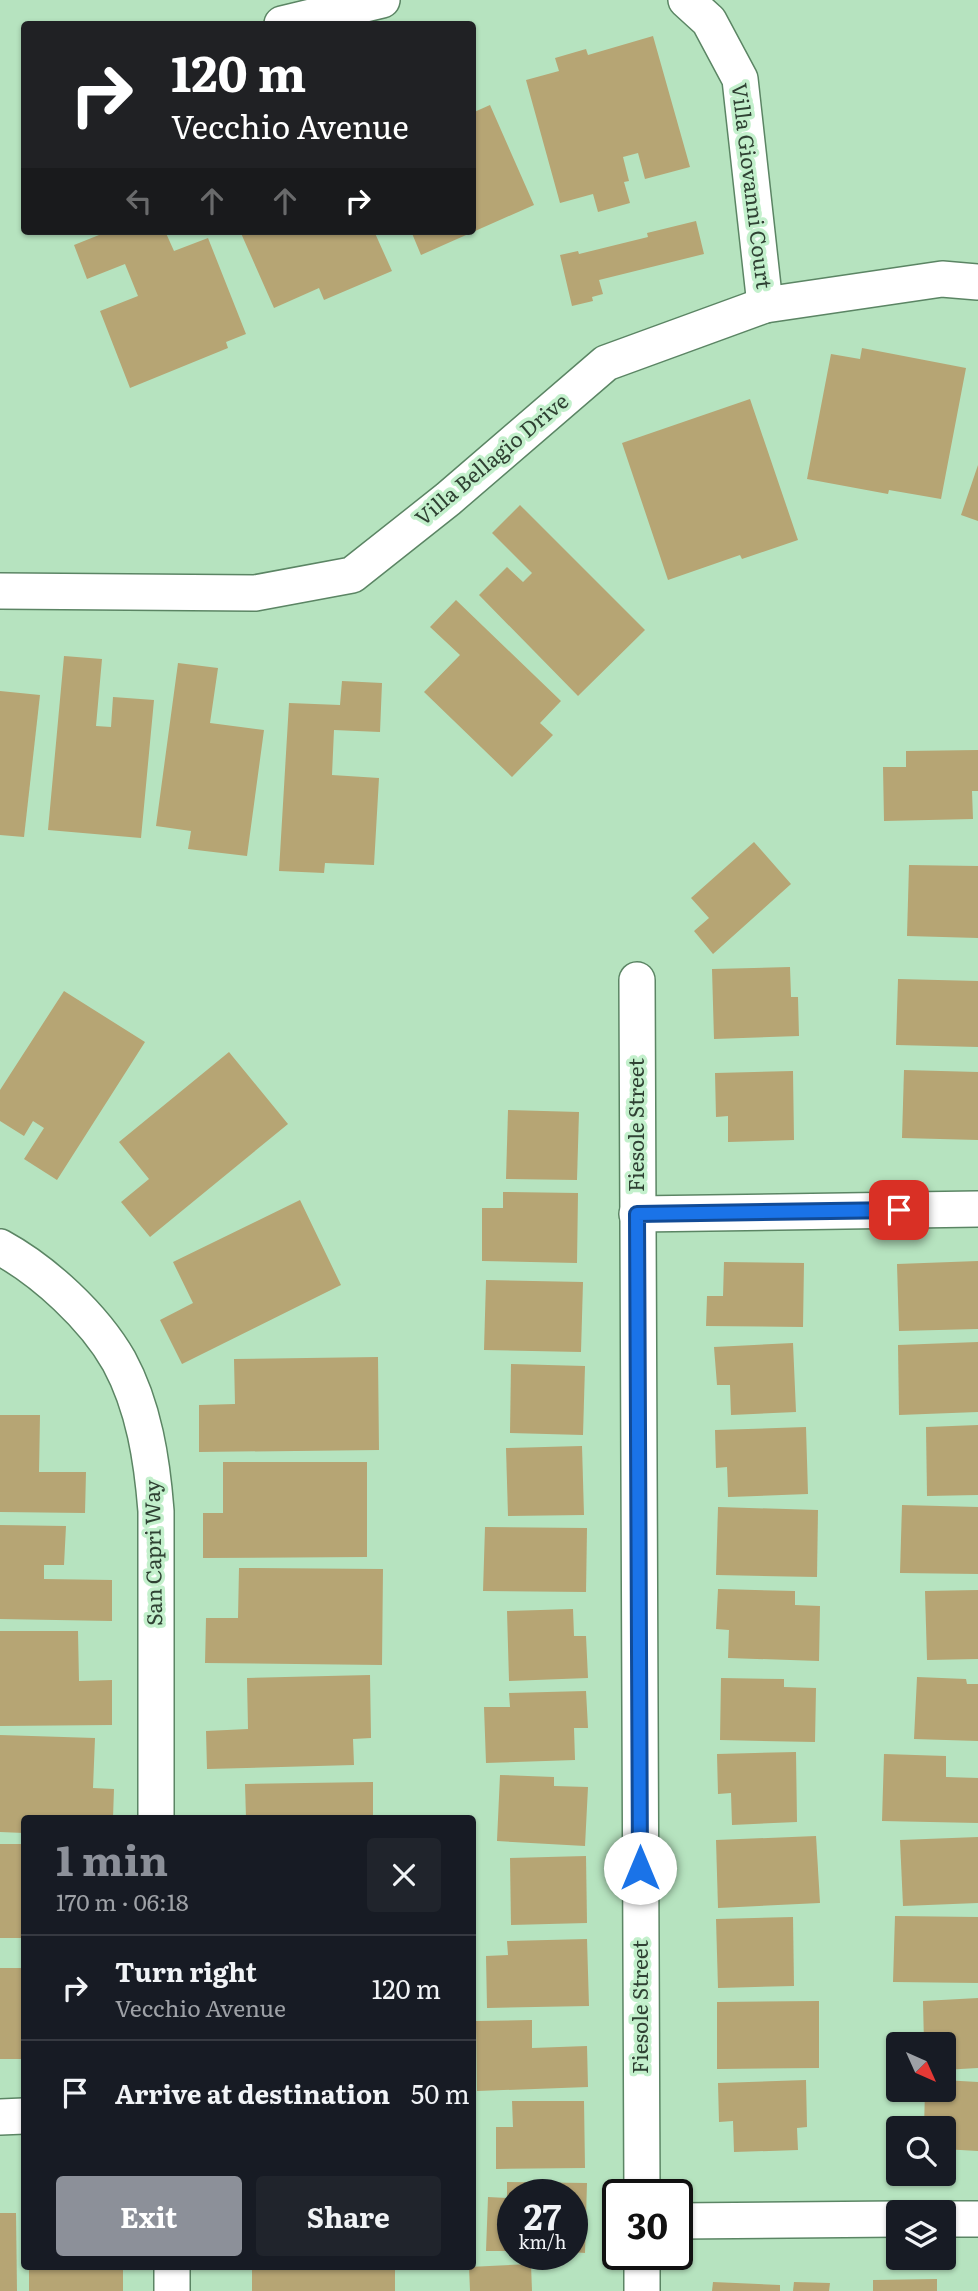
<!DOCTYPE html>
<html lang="en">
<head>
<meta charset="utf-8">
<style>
	:root { --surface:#171b24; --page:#20242c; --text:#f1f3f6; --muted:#9ea1a6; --line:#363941; --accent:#8c9099 }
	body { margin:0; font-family:Literata,serif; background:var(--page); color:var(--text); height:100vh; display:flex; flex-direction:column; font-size:26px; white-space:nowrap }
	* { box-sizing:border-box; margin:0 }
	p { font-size:23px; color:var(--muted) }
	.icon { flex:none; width:38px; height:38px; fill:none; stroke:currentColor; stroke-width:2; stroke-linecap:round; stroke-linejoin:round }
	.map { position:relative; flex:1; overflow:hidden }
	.drawer { position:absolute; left:21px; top:1815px; width:455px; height:455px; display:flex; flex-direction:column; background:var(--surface); border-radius:7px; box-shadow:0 2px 5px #0004 }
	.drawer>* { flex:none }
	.guide { position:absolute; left:21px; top:21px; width:455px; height:214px; border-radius:7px; box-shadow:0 2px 5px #0004; background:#202124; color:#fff; overflow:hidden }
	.needle { width:46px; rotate:135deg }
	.tools { position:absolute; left:886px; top:2032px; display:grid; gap:14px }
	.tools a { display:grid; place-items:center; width:70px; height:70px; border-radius:7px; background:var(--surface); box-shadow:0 2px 5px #0004; font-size:35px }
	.speed { position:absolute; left:497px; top:2179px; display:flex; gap:14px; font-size:35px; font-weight:700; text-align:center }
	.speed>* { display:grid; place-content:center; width:91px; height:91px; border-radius:50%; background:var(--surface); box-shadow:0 2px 5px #0004; line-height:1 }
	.speed small { font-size:18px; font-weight:400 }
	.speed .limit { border:4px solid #111; border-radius:10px; background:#fff; color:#111 }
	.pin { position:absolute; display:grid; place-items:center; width:60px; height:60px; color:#fff; margin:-30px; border-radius:14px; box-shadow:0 4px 10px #0006 }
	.me { position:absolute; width:77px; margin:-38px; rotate:0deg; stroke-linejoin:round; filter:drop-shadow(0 0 5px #0008) }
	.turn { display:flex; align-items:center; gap:24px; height:147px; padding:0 35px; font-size:32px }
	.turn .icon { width:91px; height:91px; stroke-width:2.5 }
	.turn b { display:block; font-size:49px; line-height:60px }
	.lanes { display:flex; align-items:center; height:66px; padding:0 35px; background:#0003; justify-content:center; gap:35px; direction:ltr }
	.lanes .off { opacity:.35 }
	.round { display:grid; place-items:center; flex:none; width:74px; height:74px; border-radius:7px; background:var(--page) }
	.overview { display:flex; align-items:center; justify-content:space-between; height:119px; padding:0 35px }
	h1 { font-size:42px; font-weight:700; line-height:52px; color:var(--accent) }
	.cta { display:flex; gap:14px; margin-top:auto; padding:14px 35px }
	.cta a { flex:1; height:80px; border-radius:7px; background:var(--accent); color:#fff; font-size:28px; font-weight:700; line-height:80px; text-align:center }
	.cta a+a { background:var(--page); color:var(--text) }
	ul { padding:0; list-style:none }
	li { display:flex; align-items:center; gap:21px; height:105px; padding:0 35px; border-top:2px solid var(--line) }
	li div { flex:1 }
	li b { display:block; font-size:26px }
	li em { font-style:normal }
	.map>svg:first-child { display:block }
	.building { fill:#b6a574 }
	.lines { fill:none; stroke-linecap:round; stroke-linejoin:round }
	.minor-casing { stroke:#5b8564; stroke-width:38 }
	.minor { stroke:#fff; stroke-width:35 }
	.route-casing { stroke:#114b97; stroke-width:18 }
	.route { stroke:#1a73e8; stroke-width:12 }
	.labels { text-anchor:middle; stroke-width:7; stroke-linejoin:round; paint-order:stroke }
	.street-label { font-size:21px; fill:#2f4133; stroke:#c3f0cc }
</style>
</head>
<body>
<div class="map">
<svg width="978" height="2291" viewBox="0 0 978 2291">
	<rect width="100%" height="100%" fill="#b6e3bf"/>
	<g class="building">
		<path d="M 653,36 L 690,167 L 645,179 L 638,153 L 623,157 L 629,181 L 624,182 L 630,203 L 598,212 L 593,194 L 560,203 L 526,80 L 559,71 L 555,58 L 586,49 L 588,55 Z"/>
		<path d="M 490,105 L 534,205 L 421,255 L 411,231 L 472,231 L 472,113 Z"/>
		<path d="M 696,221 L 704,254 L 599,280 L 603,294 L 592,297 L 593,301 L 572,306 L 560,255 L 578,251 L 579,254 L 648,237 L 647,233 Z"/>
		<path d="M 109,231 L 165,231 L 174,251 L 208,238 L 246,334 L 226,342 L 228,348 L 130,388 L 100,311 L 138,296 L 125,264 L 87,279 L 74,245 Z"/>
		<path d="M 240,231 L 374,231 L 392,271 L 324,300 L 319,288 L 274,308 Z"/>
		<path d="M 862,348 L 966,368 L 941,499 L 889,490 L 888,494 L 807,479 L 831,354 L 860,359 Z"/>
		<path d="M 750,399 L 798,540 L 742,559 L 740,555 L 668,580 L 622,443 Z"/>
		<path d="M 978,465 L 978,521 L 961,515 Z"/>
		<path d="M 520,505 L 645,630 L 578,696 L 479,595 L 507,567 L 523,582 L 532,573 L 492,533 Z"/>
		<path d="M 456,600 L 561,701 L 540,723 L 553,735 L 512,777 L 424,692 L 460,655 L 430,627 Z"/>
		<path d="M 64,656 L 102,659 L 96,726 L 111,727 L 113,697 L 154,700 L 141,838 L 48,830 Z"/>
		<path d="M 178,663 L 218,668 L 210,723 L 264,730 L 247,856 L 188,849 L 191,831 L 156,826 Z"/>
		<path d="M 342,681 L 382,683 L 380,732 L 334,730 L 332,775 L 379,778 L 374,865 L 325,863 L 324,873 L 279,871 L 289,703 L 340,705 Z"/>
		<path d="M 0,691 L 40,695 L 24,837 L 0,835 Z"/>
		<path d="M 978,750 L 978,791 L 972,791 L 973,819 L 884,821 L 883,767 L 906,767 L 906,751 Z"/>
		<path d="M 754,842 L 791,884 L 713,954 L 694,931 L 709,918 L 691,898 Z"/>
		<path d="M 909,865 L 978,866 L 978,938 L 907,936 Z"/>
		<path d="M 790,967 L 791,997 L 798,997 L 799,1036 L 714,1039 L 712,969 Z"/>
		<path d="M 898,979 L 978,981 L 978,1047 L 896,1045 Z"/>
		<path d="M 64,991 L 145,1042 L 57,1180 L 24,1159 L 44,1128 L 33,1121 L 24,1136 L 0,1121 L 0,1090 Z"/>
		<path d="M 229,1052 L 288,1124 L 150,1237 L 121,1202 L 149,1179 L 119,1142 Z"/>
		<path d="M 904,1070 L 978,1072 L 978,1140 L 902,1138 Z"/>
		<path d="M 793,1071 L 794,1140 L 728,1142 L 728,1116 L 716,1117 L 715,1073 Z"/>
		<path d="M 508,1110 L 579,1112 L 577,1180 L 506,1179 Z"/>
		<path d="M 503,1192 L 578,1193 L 577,1263 L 482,1261 L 482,1208 L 503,1208 Z"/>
		<path d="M 300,1200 L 341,1285 L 182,1364 L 160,1320 L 193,1303 L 173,1262 Z"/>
		<path d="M 978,1261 L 978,1329 L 899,1331 L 897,1264 Z"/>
		<path d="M 724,1262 L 804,1263 L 803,1327 L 706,1326 L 707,1296 L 723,1296 Z"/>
		<path d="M 486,1280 L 583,1282 L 581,1352 L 484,1350 Z"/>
		<path d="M 978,1342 L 978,1412 L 899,1415 L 898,1345 Z"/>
		<path d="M 793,1343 L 796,1412 L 731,1415 L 730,1385 L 717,1385 L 714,1347 Z"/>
		<path d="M 378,1357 L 379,1450 L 199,1452 L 199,1405 L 235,1404 L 234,1359 Z"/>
		<path d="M 511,1364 L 585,1366 L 583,1435 L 510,1433 Z"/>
		<path d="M 0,1415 L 40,1415 L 39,1472 L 86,1472 L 85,1513 L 0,1512 Z"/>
		<path d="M 978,1425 L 978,1495 L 927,1496 L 926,1427 Z"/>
		<path d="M 806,1427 L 808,1494 L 728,1497 L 727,1467 L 716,1468 L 715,1430 Z"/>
		<path d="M 582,1446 L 584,1515 L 508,1516 L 506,1448 Z"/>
		<path d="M 223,1462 L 367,1462 L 367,1557 L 203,1558 L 203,1513 L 223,1513 Z"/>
		<path d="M 902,1505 L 978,1507 L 978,1574 L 900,1573 Z"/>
		<path d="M 718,1507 L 818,1510 L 817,1577 L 716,1575 Z"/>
		<path d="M 0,1525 L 66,1526 L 64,1565 L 44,1565 L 44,1579 L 112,1580 L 112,1621 L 0,1619 Z"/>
		<path d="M 485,1527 L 587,1528 L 586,1592 L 483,1591 Z"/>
		<path d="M 239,1568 L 383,1569 L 382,1665 L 205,1663 L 206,1618 L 238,1618 Z"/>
		<path d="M 718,1589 L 795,1591 L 795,1605 L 820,1606 L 819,1661 L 728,1658 L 729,1630 L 716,1629 Z"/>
		<path d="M 978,1590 L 978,1659 L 927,1660 L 925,1591 Z"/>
		<path d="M 573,1609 L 574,1636 L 586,1636 L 588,1678 L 509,1681 L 507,1611 Z"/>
		<path d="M 0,1631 L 78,1631 L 79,1681 L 112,1680 L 112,1725 L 0,1726 Z"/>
		<path d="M 370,1675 L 371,1738 L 353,1739 L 354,1765 L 207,1769 L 206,1731 L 248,1729 L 247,1678 Z"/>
		<path d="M 917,1677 L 966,1679 L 967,1684 L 978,1684 L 978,1741 L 914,1739 Z"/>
		<path d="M 721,1678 L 784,1679 L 784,1687 L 816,1688 L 815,1742 L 720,1740 Z"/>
		<path d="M 586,1691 L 588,1728 L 574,1728 L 575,1760 L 486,1763 L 484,1707 L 510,1707 L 509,1693 Z"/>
		<path d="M 0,1735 L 95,1738 L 93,1788 L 114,1789 L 113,1818 L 24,1818 L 24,1833 L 0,1832 Z"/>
		<path d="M 796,1752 L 797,1822 L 732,1825 L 731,1793 L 718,1794 L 717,1754 Z"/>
		<path d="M 884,1754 L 946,1756 L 946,1777 L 978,1778 L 978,1823 L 882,1821 Z"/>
		<path d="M 500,1775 L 554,1777 L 554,1786 L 588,1787 L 585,1846 L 497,1841 Z"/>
		<path d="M 373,1782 L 373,1818 L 246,1818 L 245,1784 Z"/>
		<path d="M 816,1836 L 820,1903 L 718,1908 L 716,1840 Z"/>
		<path d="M 978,1837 L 978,1903 L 903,1906 L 900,1840 Z"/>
		<rect x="0" y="1844" width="24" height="94"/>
		<path d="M 586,1856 L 587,1923 L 511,1925 L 510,1858 Z"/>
		<path d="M 895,1916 L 978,1917 L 978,1983 L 893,1982 Z"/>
		<path d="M 793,1917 L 794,1986 L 718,1988 L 716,1919 Z"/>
		<path d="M 587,1939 L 589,2006 L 487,2008 L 486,1956 L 508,1955 L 507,1941 Z"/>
		<rect x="0" y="1968" width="24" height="91"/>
		<path d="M 978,1998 L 978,2068 L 943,2070 L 943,2044 L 924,2044 L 923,2001 Z"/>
		<path d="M 819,2001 L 819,2068 L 717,2069 L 717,2002 Z"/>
		<path d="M 532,2020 L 532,2048 L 587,2046 L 588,2087 L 477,2091 L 476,2021 Z"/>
		<path d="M 806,2080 L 807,2127 L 797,2128 L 798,2150 L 734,2152 L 733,2121 L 719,2122 L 718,2083 Z"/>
		<path d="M 943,2080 L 978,2082 L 978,2151 L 943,2149 L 943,2128 L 924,2128 L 925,2090 L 943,2090 Z"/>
		<path d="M 512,2101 L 584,2101 L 585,2168 L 496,2169 L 496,2127 L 513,2127 Z"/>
		<path d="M 507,2182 L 587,2183 L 585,2253 L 572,2252 L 572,2194 L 513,2194 L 513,2251 L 486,2251 L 488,2197 L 507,2198 Z"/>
		<path d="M 0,2213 L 16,2213 L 17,2291 L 0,2291 Z"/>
		<path d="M 531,2264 L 532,2291 L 470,2291 L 469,2267 Z"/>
		<rect x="29" y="2266" width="94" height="25"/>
		<path d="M 272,2266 L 395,2266 L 395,2291 L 252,2291 L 252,2267 Z"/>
		<path d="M 937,2279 L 937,2291 L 873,2291 L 873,2280 Z"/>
		<path d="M 713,2282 L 780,2285 L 780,2291 L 712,2291 Z"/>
		<path d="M 794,2282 L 830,2283 L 829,2291 L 793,2291 Z"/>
	</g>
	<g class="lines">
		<defs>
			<g id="minor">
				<path d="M 686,0 L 709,21 L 740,79 L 765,305"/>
				<path d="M 282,24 L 382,0"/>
				<path d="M 0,591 L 255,593 L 352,575 L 448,499 L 606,363 L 765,305 L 942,279 L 978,282"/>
				<path d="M 637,980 L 642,2194"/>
				<path d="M 637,1214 L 978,1209"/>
				<path d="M 0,1247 C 44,1271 94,1317 119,1361 C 144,1407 152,1460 156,1511 L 156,1818"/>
				<path d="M 0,2117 L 24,2116"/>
				<path d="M 943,2219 L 978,2219"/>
				<path d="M 677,2221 L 898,2219"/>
				<path d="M 642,2254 L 642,2291"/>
				<path d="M 172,2291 L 172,2266"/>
			</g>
		</defs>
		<use href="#minor" class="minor-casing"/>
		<use href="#minor" class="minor"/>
	</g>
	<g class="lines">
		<defs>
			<path id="route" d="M 640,1868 L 637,1214 L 899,1210"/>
		</defs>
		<use href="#route" class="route-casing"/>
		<use href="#route" class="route"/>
	</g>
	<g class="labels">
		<g class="street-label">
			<text transform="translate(751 186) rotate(83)" y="7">Villa Giovanni Court</text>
			<text transform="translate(492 460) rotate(-40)" y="7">Villa Bellagio Drive</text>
			<text transform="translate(637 1125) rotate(-90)" y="7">Fiesole Street</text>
			<text transform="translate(154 1553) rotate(-91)" y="7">San Capri Way</text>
			<text transform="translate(641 2007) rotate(-90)" y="7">Fiesole Street</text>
		</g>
	</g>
</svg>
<div class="tools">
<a><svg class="needle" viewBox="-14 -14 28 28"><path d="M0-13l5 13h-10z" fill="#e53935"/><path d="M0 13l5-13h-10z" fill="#9ea1a6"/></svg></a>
<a><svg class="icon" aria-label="search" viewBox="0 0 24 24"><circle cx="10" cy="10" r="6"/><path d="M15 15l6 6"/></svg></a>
<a><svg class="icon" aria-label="layers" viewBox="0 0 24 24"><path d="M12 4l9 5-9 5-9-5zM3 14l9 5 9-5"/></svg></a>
</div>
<div class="speed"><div>27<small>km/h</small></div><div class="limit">30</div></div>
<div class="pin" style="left:899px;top:1210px;background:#d93025"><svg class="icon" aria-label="arrive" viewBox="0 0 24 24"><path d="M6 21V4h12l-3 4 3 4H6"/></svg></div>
<svg class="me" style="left:640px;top:1868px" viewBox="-20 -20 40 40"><circle r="19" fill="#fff"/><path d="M0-13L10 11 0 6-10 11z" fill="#1a73e8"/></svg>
<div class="guide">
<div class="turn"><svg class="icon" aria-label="right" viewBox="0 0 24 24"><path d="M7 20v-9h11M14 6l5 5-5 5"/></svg><div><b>120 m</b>Vecchio Avenue</div></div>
<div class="lanes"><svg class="icon off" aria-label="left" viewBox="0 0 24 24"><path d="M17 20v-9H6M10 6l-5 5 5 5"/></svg><svg class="icon off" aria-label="ahead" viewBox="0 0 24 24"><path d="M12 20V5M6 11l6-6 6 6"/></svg><svg class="icon off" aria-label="ahead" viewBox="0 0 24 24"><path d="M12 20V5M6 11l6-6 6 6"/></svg><svg class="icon" aria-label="right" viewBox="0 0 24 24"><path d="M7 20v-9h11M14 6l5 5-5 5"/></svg></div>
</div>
<section class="drawer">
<div class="overview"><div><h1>1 min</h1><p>170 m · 06:18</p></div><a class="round"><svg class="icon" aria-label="close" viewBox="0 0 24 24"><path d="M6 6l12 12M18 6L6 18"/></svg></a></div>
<ul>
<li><svg class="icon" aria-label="right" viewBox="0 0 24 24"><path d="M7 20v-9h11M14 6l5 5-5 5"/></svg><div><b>Turn right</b><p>Vecchio Avenue</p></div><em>120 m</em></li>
<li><svg class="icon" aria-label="arrive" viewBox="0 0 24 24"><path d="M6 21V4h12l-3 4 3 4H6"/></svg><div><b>Arrive at destination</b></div><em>50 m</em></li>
</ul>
<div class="cta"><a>Exit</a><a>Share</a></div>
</section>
</div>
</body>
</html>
